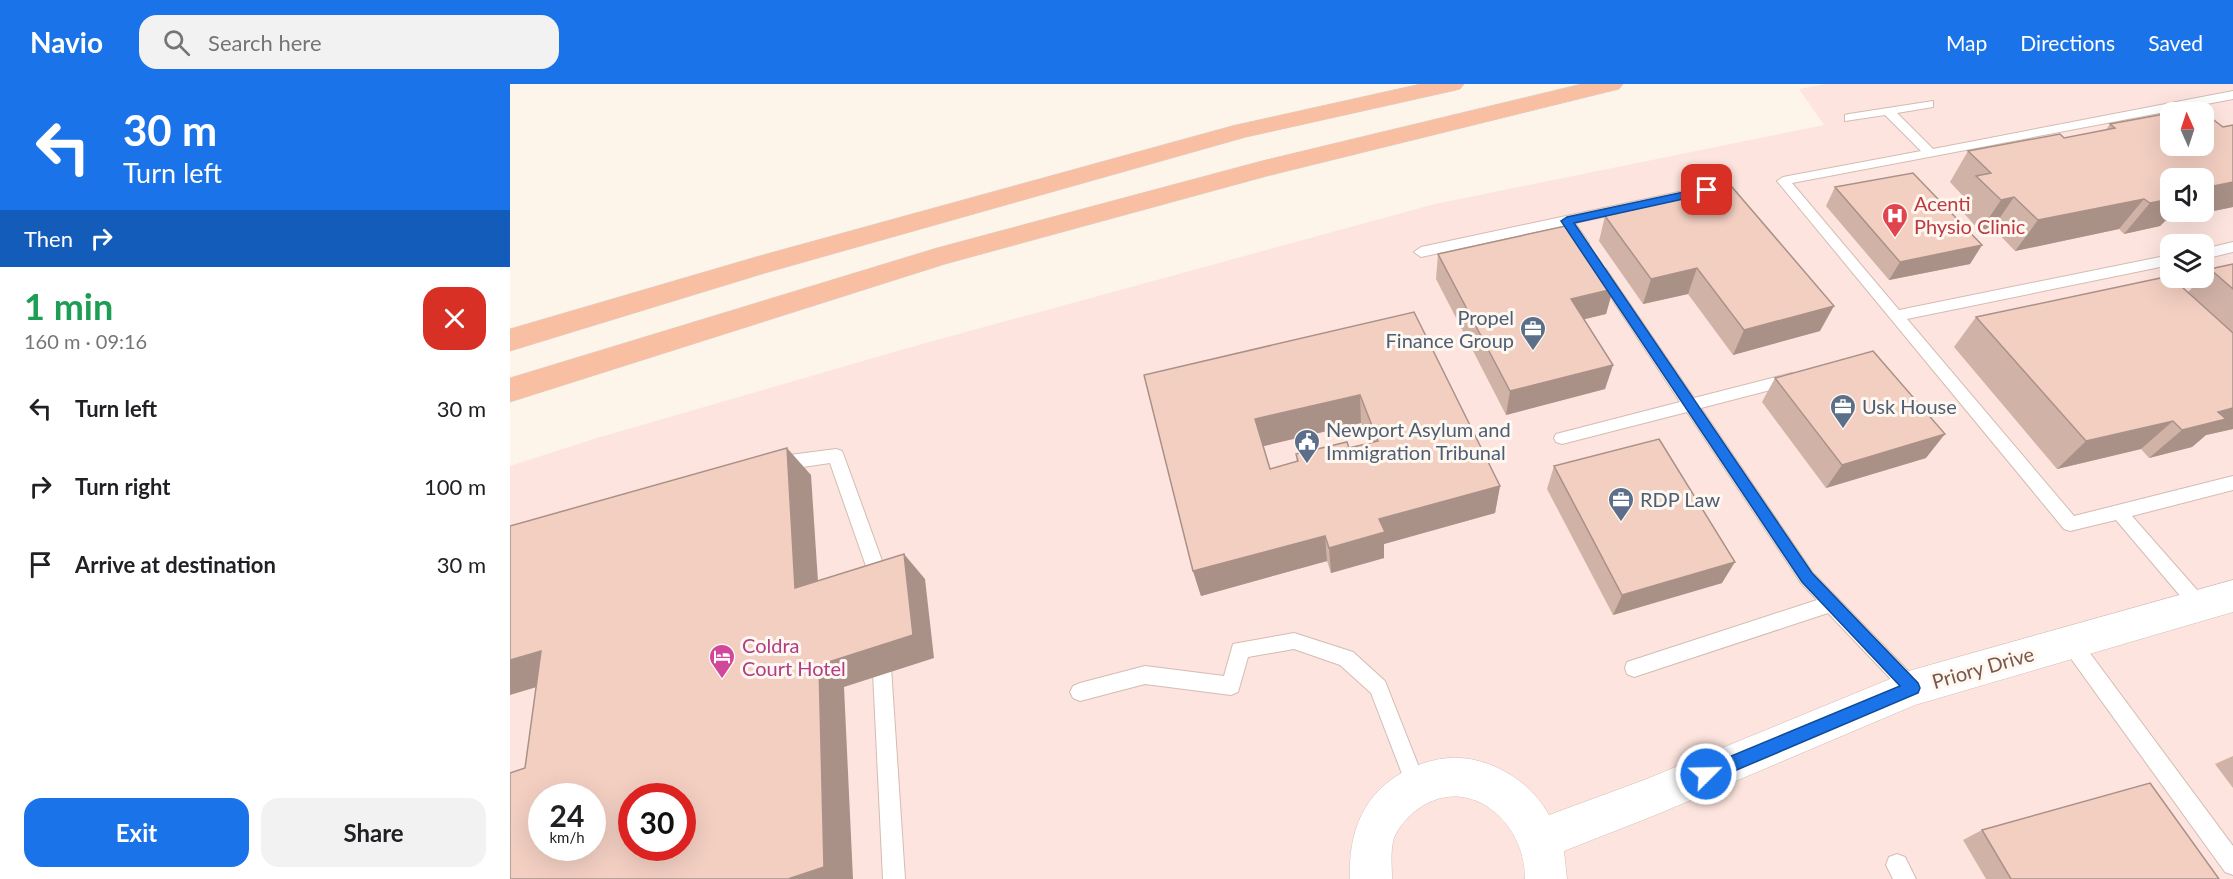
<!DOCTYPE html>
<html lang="en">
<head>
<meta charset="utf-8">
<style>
	:root { --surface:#fff; --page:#f2f2f2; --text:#202124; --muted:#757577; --accent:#1a73e8 }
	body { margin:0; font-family:Lato,sans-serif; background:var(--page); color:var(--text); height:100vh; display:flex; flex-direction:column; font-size:22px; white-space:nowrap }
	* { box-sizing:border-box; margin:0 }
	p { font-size:20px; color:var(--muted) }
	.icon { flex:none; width:33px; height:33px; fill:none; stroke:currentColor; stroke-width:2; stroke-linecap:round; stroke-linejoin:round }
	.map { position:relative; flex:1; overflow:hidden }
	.details { display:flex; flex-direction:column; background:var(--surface); width:510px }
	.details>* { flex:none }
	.top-card { background:#1a73e8; color:#fff; overflow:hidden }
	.needle { width:39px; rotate:357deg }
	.controls { position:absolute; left:1650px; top:18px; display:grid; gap:12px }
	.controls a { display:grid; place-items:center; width:54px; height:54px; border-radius:12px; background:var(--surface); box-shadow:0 6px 24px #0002; font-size:30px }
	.speed { position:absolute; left:18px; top:699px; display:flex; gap:12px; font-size:30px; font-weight:700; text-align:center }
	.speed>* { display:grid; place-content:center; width:78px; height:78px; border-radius:50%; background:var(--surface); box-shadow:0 6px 24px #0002; line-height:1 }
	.speed small { font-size:15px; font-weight:400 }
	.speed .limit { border:9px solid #d22; background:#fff; color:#111 }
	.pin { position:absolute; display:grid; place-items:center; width:51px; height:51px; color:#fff; margin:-26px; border-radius:12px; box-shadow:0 3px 9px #0006 }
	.me { position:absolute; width:66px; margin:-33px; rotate:67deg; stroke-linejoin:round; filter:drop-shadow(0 0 4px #0008) }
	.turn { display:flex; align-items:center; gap:21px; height:126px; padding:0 24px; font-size:27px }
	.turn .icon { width:78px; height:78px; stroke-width:2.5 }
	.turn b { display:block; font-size:42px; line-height:51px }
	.then { display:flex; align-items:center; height:57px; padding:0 24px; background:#0003; gap:12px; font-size:22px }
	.round { display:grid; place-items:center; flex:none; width:63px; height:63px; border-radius:18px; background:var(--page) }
	.summary { display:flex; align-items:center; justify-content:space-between; height:102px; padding:0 24px }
	h1 { font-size:36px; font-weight:700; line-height:45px; color:#1e9e55 }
	.button { display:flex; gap:12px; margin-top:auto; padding:12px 24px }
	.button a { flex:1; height:69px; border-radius:18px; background:var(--accent); color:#fff; font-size:24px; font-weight:700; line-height:69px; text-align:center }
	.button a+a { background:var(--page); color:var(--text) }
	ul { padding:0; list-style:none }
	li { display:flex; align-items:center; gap:18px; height:78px; padding:0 24px }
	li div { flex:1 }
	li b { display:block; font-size:22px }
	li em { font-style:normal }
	header { display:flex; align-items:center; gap:36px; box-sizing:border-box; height:84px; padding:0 30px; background:var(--accent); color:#fff }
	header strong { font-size:28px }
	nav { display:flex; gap:33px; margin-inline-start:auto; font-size:21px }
	.search { width:420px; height:54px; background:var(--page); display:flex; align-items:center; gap:15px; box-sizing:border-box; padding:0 21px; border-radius:18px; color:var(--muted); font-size:22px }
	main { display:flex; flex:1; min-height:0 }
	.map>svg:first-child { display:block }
	.commercial { fill:#fde4de; fill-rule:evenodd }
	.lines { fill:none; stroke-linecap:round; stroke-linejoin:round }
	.service-casing { stroke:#d3bcb2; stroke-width:2 }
	.minor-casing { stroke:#d3bcb2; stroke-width:1 }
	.trunk-casing { stroke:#d9d0cd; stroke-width:1 }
	.service { fill:#fff; fill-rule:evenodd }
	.minor { fill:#fff; fill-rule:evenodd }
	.trunk { fill:#f9bfa2; fill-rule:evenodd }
	.wall { fill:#d1b2a7; fill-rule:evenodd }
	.shaded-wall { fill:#aa9188 }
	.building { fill:#f3cfc2; stroke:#aa9188; stroke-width:1.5; fill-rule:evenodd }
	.route { fill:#1a73e8; stroke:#114b97; stroke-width:1.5 }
	.labels { text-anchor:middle; stroke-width:6; stroke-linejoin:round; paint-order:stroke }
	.health-label { font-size:20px; fill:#be3a42; stroke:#fff8f1; text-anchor:start }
	.service-label { font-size:20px; fill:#4e5e75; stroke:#fff8f1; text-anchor:start }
	.hotel-label { font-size:20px; fill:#b23c85; stroke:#fff8f1; text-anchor:start }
	.street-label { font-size:20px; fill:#79574c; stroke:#fff8f1 }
</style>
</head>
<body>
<header>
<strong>Navio</strong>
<div class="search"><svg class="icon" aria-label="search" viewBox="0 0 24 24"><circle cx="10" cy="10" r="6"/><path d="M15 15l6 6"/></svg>Search here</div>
<nav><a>Map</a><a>Directions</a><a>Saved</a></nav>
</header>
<main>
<section class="details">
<div class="top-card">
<div class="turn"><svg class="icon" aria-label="left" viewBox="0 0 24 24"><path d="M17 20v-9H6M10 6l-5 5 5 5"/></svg><div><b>30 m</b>Turn left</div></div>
<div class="then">Then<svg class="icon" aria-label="right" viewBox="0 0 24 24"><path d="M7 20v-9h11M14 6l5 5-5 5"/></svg></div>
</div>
<div class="summary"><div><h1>1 min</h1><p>160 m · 09:16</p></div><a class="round" style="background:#d93025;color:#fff"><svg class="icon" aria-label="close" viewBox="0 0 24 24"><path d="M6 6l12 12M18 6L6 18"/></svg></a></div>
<ul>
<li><svg class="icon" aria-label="left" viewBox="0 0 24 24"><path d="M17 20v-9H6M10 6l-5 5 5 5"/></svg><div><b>Turn left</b></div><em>30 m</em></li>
<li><svg class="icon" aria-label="right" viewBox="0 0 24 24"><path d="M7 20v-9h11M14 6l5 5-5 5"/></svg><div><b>Turn right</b></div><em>100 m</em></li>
<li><svg class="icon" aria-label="arrive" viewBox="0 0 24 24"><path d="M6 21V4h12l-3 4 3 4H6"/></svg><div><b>Arrive at destination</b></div><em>30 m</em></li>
</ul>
<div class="button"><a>Exit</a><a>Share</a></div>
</section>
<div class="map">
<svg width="1723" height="795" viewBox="0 0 1723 795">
	<rect width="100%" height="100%" fill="#fdf4ea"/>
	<path class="commercial" d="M 1316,0 L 1723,0 L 1723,795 L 0,795 L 0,382 L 87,354 L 405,262 L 925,120 L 1314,41 L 1289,5 ZM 1660,28 L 1694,28 L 1694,62 L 1660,62 ZM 1660,94 L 1694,94 L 1694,128 L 1660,128 ZM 1660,160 L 1694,160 L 1694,194 L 1660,194 ZM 32,712 L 82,712 L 82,764 L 32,764 ZM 122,712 L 172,712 L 172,764 L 122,764 Z"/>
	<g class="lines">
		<defs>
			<g id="service">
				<path d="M 1723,7 L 1723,15 L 1282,99 L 1389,226 L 1660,171 L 1660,181 L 1397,235 L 1564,432 L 1723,392 L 1723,406 L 1622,432 L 1695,515 L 1698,521 L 1695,527 L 1689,529 L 1683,527 L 1606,436 L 1560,447 L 1554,445 L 1267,97 L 1273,93 L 1411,67 L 1375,31 L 1335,37 L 1335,31 L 1339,30 L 1423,17 L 1423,23 L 1387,29 L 1423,65 Z"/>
				<path d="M 1197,102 L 1203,106 L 1202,109 L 1065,139 L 1079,159 L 1072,164 L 1067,162 L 1053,142 L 911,173 L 904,168 L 911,163 Z"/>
				<path d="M 1723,158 L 1723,168 L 1694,175 L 1694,165 Z"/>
				<path d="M 1091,183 L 1096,185 L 1184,314 L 1282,289 L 1287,291 L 1290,295 L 1287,299 L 1191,324 L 1303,489 L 1409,598 L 1412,604 L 1409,610 L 1402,613 L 1395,610 L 1318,529 L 1124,593 L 1117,590 L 1115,584 L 1117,578 L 1307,516 L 1291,499 L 1177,328 L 1052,360 L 1046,358 L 1044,354 L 1046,350 L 1170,318 L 1084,188 Z"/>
				<path d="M 326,365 L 332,367 L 334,372 L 375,485 L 376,501 L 373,507 L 367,509 L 361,507 L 357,485 L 320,379 L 272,386 L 266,384 L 264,379 L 266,374 L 272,372 Z"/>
				<path d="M 784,549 L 843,568 L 875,597 L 916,701 L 913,708 L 906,711 L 899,708 L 861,609 L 830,581 L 784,565 L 738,573 L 728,608 L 721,611 L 635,600 L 570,617 L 563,614 L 560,608 L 563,602 L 570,599 L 635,582 L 714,592 L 723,560 Z"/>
				<path d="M 1561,551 L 1568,553 L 1723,762 L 1723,791 L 1715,788 L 1554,565 L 1552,559 L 1554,553 Z"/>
				<path d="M 371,559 L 378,562 L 380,568 L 395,795 L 373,795 L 362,568 L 364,562 Z"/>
				<path d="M 1387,770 L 1395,773 L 1406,795 L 1383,795 L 1376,781 L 1379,773 Z"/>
			</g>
			<path id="minor" d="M 1723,496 L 1723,528 L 1405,621 L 1148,730 L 1054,767 L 1057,795 L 1015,795 C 1016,736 955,686 904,728 C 896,735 888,744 884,754 C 880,766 882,782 882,795 L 840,795 C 838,743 857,702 906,682 C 934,671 958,671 986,683 C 1009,694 1026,708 1039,731 L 1134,696 L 1402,586 Z"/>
			<g id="trunk">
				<path d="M 911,0 L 954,0 L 950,5 L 942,7 L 736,53 L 255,189 L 0,267 L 0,245 L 246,173 L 722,42 Z"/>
				<path d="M 1072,0 L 1113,0 L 1109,5 L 757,92 L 435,180 L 0,318 L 0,294 L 427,164 L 752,77 Z"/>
			</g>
		</defs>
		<use href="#service" class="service-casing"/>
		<use href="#minor" class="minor-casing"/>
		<use href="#trunk" class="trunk-casing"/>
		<use href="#service" class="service"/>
		<use href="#minor" class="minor"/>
		<use href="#trunk" class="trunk"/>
	</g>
	<g class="wall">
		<path d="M 1600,40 L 1713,43 L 1723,41 L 1723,123 L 1655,137 L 1650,142 L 1614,150 L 1609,145 L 1505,167 L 1483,144 L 1470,147 L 1447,122 L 1453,112 L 1440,98 L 1458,67 L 1554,54 L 1596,46 Z"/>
		<path d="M 1325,103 L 1472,161 L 1460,180 L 1379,196 L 1316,122 Z"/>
		<path d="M 1095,132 L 1310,247 L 1223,271 L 1178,210 L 1133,220 L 1089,157 Z"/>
		<path d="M 928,170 L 1103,205 L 1096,230 L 1074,235 L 1103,281 L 1095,305 L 996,331 L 926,195 Z"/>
		<path d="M 1723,180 L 1723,345 L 1696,351 L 1682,363 L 1639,374 L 1631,365 L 1547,385 L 1444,263 L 1466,233 L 1678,208 L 1692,194 L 1694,194 L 1694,192 L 1700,185 Z"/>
		<path d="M 904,228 L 990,402 L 985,429 L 874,460 L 874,474 L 821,489 L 817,477 L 691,512 L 683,487 L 634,291 ZM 851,339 L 858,359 L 839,364 L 786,370 L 787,378 L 760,385 L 753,362 Z"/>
		<path d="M 1265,294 L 1416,374 L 1316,404 L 1252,318 Z"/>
		<path d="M 1044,382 L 1212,499 L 1103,531 L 1037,405 Z"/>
		<path d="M 1723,672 L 1723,704 L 1705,680 Z"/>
		<path d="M 1472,746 L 1709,795 L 1476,795 L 1453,756 Z"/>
	</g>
	<g class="shaded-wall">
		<path d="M 1723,98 L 1723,123 L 1655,137 L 1650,142 L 1614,150 L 1640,119 L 1660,115 L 1660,128 L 1694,128 L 1694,104 Z"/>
		<path d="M 1504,113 L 1483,144 L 1470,147 L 1491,116 Z"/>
		<path d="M 1634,115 L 1609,145 L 1505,167 L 1528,136 Z"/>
		<path d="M 1472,161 L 1460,180 L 1379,196 L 1390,178 Z"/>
		<path d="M 1187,184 L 1178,210 L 1133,220 L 1141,195 Z"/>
		<path d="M 1103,205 L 1096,230 L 1055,240 L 1061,215 Z"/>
		<path d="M 1324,222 L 1310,247 L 1223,271 L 1234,246 Z"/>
		<path d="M 1103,281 L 1095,305 L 996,331 L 1000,307 Z"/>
		<path d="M 850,311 L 851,339 L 750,363 L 745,335 Z"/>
		<path d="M 1723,324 L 1723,345 L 1696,351 L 1682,363 L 1639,374 L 1672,346 L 1708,328 Z"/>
		<path d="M 1663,337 L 1631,365 L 1547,385 L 1576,357 Z"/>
		<path d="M 1435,350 L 1416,374 L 1316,404 L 1332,381 Z"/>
		<path d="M 277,364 L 301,391 L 310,528 L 285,504 Z"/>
		<path d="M 990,402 L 985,429 L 874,460 L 874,474 L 821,489 L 819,464 L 869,435 Z"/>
		<path d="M 815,452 L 817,477 L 691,512 L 683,487 Z"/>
		<path d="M 394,470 L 415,495 L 424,574 L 334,603 L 343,795 L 278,795 L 309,581 Z"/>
		<path d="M 1225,478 L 1212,499 L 1103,531 L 1112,511 Z"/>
		<path d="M 31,567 L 70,590 L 0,611 L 0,576 Z"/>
	</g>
	<g class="building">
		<path d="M 1688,24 L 1713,43 L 1723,41 L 1723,98 L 1694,104 L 1694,94 L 1660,94 L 1660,115 L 1640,119 L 1634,115 L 1528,136 L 1504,113 L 1491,116 L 1466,92 L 1481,89 L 1458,67 L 1550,50 L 1554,54 L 1605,44 L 1600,40 L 1660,29 L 1660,62 L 1694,62 L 1694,28 L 1664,28 Z"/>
		<path d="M 1403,89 L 1472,161 L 1390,178 L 1325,103 Z"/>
		<path d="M 1222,103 L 1324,222 L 1234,246 L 1187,184 L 1141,195 L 1095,132 Z"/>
		<path d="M 1060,141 L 1103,205 L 1061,215 L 1103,281 L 1000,307 L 928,170 Z"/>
		<path d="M 1723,180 L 1723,205 L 1700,185 Z"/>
		<path d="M 1660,192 L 1660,194 L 1662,194 L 1723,249 L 1723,324 L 1708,328 L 1716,335 L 1672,346 L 1663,337 L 1576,357 L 1466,233 Z"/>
		<path d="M 904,228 L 990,402 L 869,435 L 875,448 L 819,464 L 815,452 L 683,487 L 634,291 ZM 850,311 L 868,357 L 839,364 L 837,358 L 786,370 L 788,377 L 760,385 L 745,335 Z"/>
		<path d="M 1363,267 L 1435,350 L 1332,381 L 1265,294 Z"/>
		<path d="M 1149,355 L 1225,478 L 1112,511 L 1044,382 Z"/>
		<path d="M 277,364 L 285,504 L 394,470 L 403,551 L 309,581 L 314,783 L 278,795 L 0,795 L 0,689 L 15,684 L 31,567 L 0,576 L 0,442 ZM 32,712 L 82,712 L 82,764 L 32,764 ZM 122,712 L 172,712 L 172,764 L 122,764 Z"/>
		<path d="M 1640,699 L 1709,795 L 1501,795 L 1472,746 Z"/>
	</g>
	<path class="route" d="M 1197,103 L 1201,104 L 1201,109 L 1064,139 L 1302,489 L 1408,599 L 1410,604 L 1408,609 L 1196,699 L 1190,696 L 1187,690 L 1190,685 L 1390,602 L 1292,498 L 1051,137 L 1057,133 Z"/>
	<defs>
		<symbol id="hospital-pin" viewBox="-11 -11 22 30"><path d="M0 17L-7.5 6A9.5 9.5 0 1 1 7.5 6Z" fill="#e0444e" stroke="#fff8f1"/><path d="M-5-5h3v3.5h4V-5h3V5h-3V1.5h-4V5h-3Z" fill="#fff"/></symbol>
		<symbol id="office-pin" viewBox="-11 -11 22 30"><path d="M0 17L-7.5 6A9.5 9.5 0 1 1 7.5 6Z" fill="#5c6f8a" stroke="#fff8f1"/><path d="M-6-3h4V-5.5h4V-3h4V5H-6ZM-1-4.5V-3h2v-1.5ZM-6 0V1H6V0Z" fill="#fff"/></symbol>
		<symbol id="civic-pin" viewBox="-11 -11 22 30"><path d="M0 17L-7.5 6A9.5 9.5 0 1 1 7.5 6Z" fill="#5c6f8a" stroke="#fff8f1"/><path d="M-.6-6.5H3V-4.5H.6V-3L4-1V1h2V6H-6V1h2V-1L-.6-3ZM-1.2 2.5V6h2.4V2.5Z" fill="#fff"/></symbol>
		<symbol id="hotel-pin" viewBox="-11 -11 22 30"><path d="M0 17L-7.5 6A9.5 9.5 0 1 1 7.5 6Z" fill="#d1479c" stroke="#fff8f1"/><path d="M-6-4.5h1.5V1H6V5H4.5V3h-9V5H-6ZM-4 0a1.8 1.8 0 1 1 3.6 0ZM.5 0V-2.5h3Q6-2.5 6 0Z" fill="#fff"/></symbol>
	</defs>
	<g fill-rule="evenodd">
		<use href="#hospital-pin" x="1370" y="117" width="30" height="40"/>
		<use href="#office-pin" x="1008" y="230" width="30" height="40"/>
		<use href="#office-pin" x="1318" y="308" width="30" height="40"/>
		<use href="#civic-pin" x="782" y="343" width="30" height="40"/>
		<use href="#office-pin" x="1096" y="401" width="30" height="40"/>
		<use href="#hotel-pin" x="197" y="558" width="30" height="40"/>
	</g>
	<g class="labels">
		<g class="health-label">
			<text x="1404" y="127">Acenti<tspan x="1404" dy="23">Physio Clinic</tspan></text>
		</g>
		<g class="service-label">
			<text x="1004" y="241" text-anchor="end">Propel<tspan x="1004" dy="23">Finance Group</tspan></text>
			<text x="1352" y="330">Usk House</text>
			<text x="816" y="353">Newport Asylum and<tspan x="816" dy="23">Immigration Tribunal</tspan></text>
			<text x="1130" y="423">RDP Law</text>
		</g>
		<g class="hotel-label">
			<text x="232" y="569">Coldra<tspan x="232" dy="23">Court Hotel</tspan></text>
		</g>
		<g class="street-label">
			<text transform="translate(1473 584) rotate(-16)" y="7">Priory Drive</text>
		</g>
	</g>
</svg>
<div class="controls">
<a><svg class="needle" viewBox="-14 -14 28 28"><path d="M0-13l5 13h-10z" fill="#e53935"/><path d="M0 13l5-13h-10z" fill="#757577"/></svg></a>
<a><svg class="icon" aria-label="sound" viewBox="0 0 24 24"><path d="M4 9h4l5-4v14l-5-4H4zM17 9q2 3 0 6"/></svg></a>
<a><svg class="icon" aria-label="layers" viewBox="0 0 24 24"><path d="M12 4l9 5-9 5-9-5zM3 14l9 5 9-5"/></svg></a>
</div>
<div class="speed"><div>24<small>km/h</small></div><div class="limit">30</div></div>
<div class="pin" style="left:1197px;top:106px;background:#d93025"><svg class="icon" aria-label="arrive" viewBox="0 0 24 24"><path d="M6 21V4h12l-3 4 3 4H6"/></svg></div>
<svg class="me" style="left:1196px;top:690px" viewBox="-20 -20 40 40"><circle r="17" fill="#1a73e8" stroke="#fff" stroke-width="3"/><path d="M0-11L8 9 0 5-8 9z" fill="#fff"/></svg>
</div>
</main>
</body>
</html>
